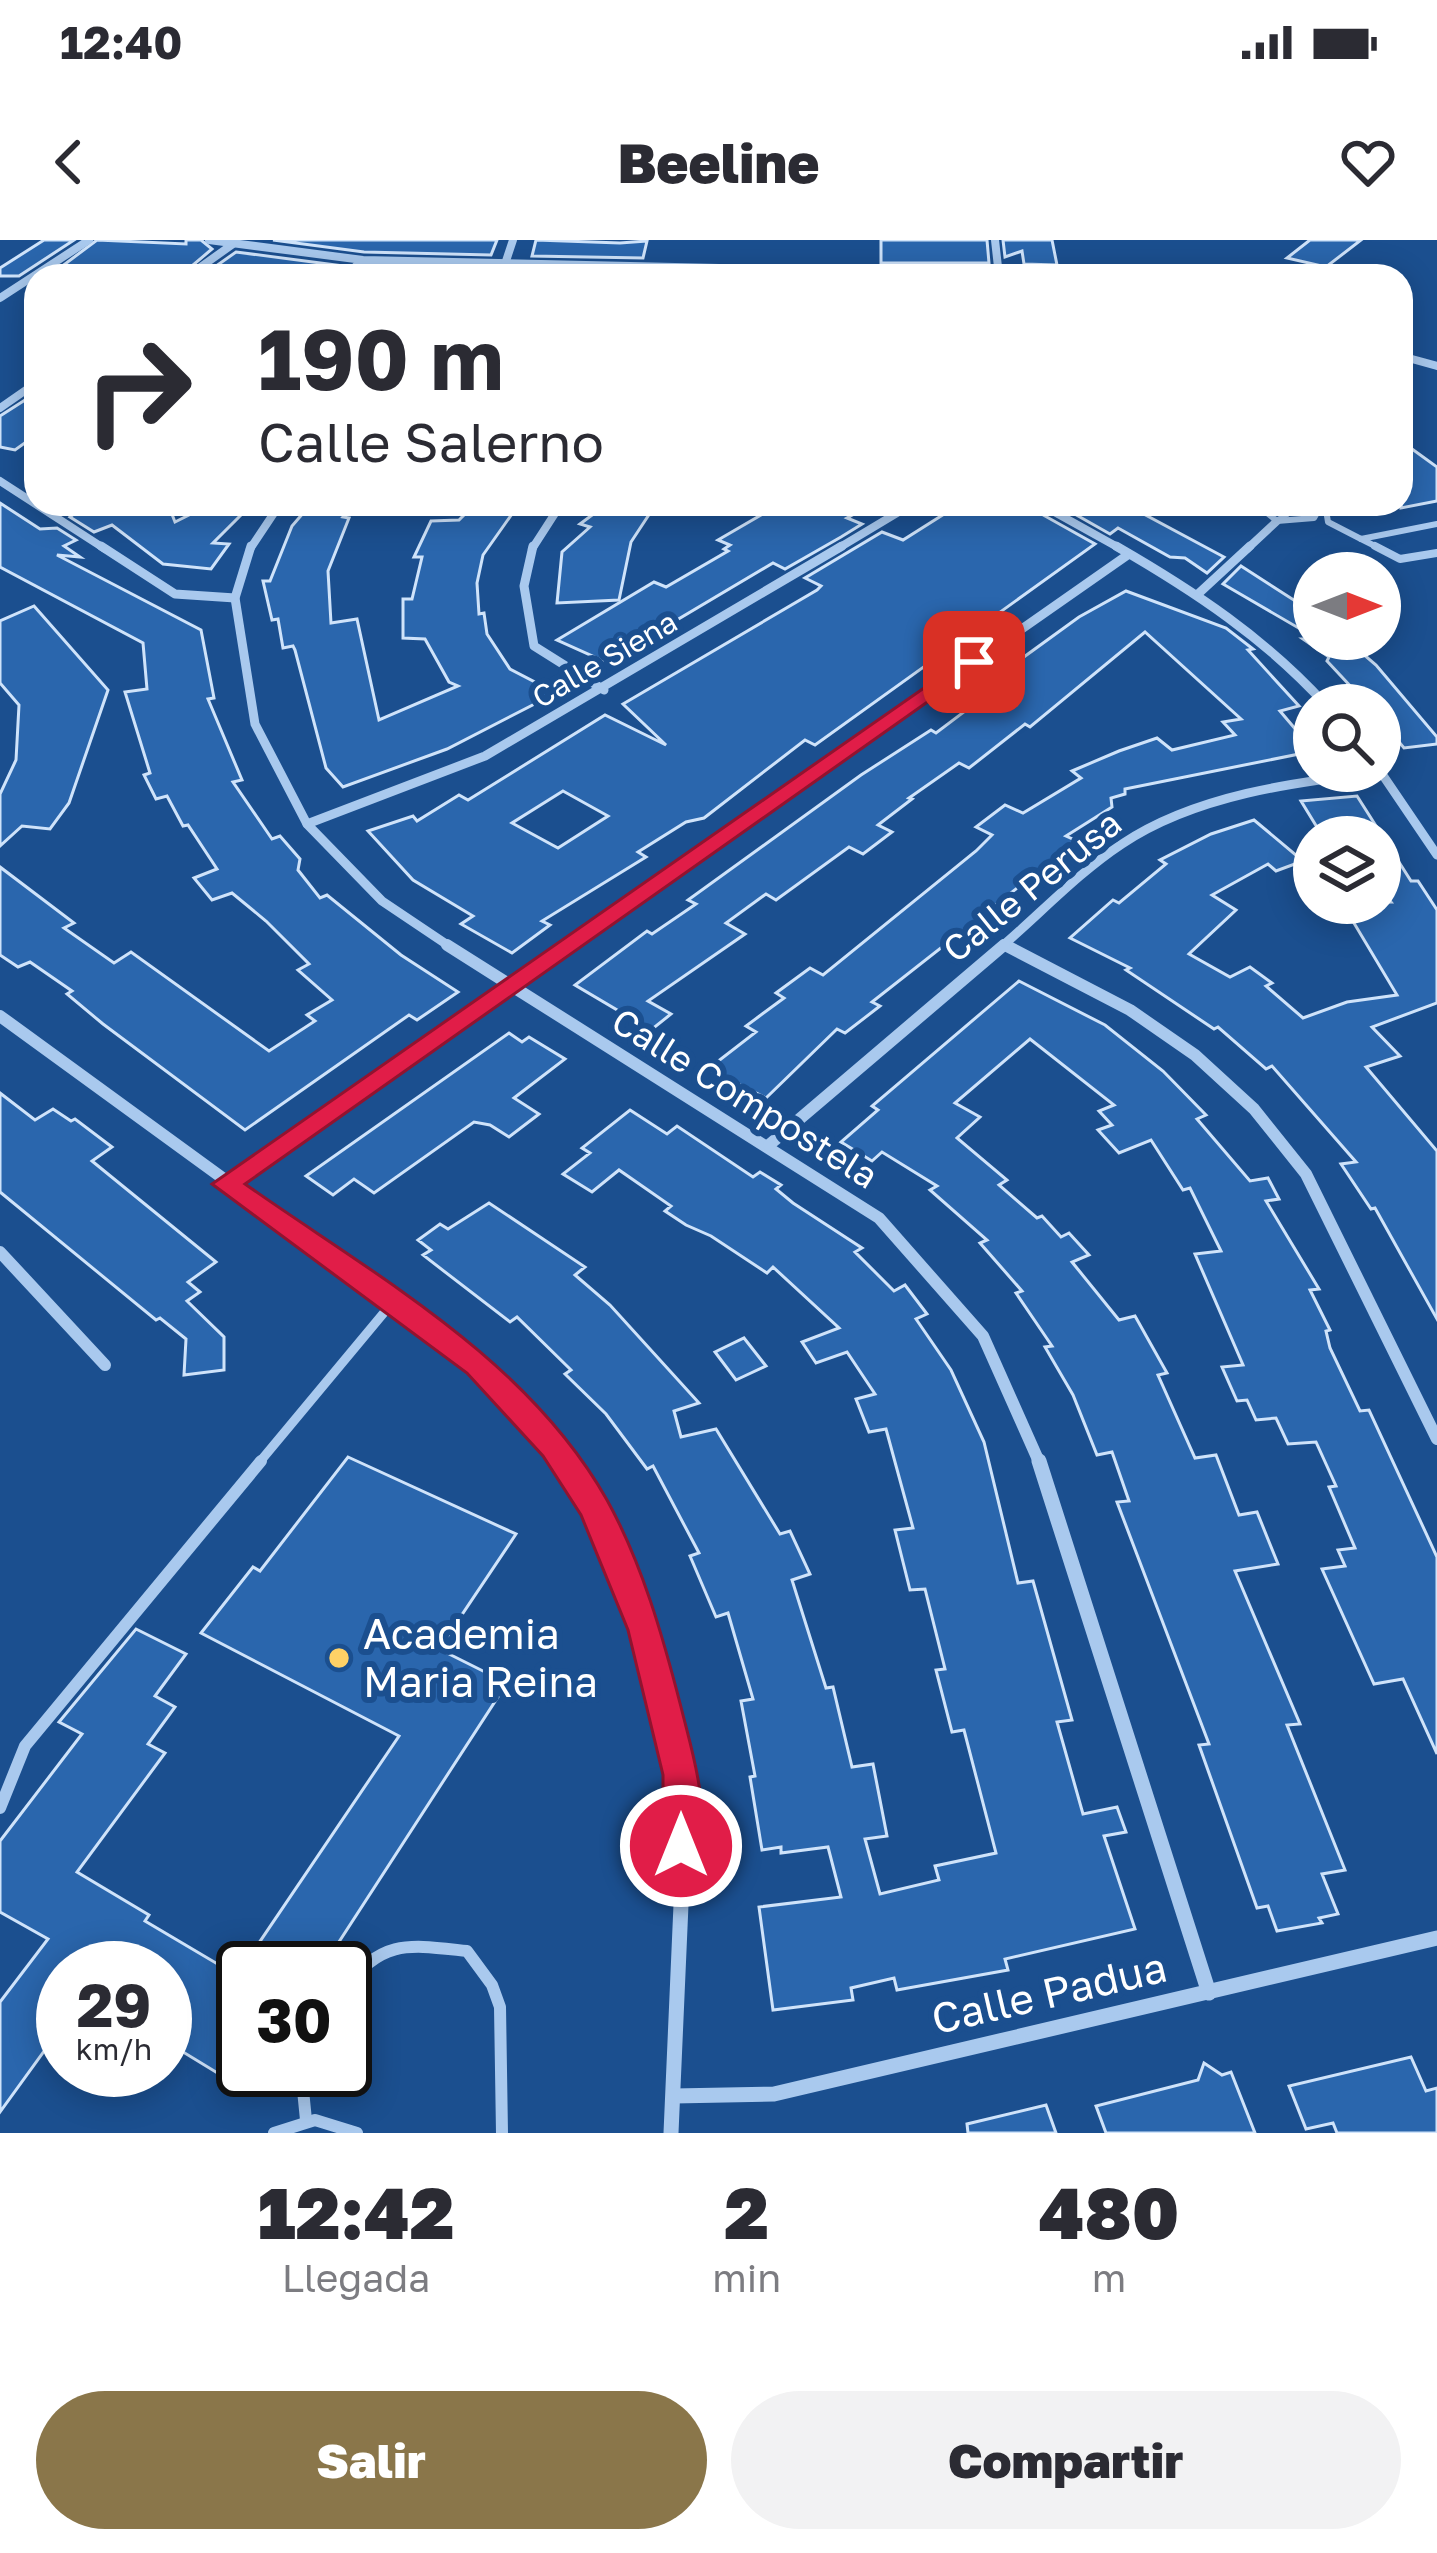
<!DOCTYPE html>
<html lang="es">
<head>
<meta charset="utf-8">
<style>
	:root { --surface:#fff; --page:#f2f2f3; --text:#2b2b33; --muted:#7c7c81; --accent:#8a764a }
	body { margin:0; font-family:"Golos Text",sans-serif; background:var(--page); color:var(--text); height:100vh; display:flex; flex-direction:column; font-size:45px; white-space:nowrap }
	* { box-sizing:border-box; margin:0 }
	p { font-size:39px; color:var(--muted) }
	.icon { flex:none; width:66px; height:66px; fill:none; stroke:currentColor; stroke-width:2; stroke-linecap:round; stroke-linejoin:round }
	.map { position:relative; height:1893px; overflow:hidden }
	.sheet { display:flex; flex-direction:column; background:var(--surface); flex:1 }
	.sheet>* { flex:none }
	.banner { position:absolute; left:24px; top:24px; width:1389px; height:252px; border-radius:36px; box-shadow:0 6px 30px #0003; background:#fff; color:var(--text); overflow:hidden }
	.needle { width:78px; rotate:90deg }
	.buttons { position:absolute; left:1293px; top:312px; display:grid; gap:24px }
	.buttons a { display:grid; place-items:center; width:108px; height:108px; border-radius:50%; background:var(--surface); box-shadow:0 6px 30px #0003; font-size:60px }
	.speed { position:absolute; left:36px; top:1701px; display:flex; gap:24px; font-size:60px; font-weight:700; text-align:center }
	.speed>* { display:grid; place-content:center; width:156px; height:156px; border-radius:50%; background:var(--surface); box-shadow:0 6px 30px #0003; line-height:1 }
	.speed small { font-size:30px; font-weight:400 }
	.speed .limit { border:6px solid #111; border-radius:18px; background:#fff; color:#111 }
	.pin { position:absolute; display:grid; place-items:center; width:102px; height:102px; color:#fff; margin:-51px; border-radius:24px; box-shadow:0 6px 18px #0006 }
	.me { position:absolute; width:132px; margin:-66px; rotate:0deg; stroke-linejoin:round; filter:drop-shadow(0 0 9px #0008) }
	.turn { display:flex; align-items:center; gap:42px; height:252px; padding:0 36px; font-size:54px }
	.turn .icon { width:156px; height:156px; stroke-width:2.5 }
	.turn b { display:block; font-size:84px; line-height:102px }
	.eta { display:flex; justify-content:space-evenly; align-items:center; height:204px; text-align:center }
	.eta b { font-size:72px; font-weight:800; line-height:84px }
	.primary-button { display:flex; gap:24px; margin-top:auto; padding:24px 36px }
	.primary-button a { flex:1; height:138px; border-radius:72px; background:var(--accent); color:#fff; font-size:48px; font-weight:800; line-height:138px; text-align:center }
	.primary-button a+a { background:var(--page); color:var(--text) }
	.status { display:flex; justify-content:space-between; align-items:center; height:84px; padding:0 60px; background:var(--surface); direction:ltr }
	.status svg { height:33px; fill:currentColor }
	header { display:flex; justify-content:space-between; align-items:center; height:156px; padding:0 36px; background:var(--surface); font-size:54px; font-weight:800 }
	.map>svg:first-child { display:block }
	.building { fill:#2a66ad; stroke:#cfe3fa; stroke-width:3; fill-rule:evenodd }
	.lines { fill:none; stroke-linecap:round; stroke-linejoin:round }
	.service-far3 { stroke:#a9c9ee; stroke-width:6 }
	.service-far2 { stroke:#a9c9ee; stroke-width:8 }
	.service-far1 { stroke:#a9c9ee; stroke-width:9 }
	.service { stroke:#a9c9ee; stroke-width:12 }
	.minor-far3 { stroke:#a9c9ee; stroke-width:8 }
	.minor-far2 { stroke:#a9c9ee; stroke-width:9 }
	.minor-far1 { stroke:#a9c9ee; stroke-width:12 }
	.minor { stroke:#a9c9ee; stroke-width:15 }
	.route { fill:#e11d48; stroke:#92132f; stroke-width:3 }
	.poi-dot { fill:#ffd166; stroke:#1b4f8f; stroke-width:4.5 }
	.labels { text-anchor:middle; stroke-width:12; stroke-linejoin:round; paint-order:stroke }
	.far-street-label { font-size:30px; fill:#fff; stroke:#1b4f8f }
	.street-label { font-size:36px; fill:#fff; stroke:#1b4f8f }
	.near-poi-label { font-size:42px; fill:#fff; stroke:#1b4f8f; text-anchor:start }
	.near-street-label { font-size:42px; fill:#fff; stroke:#1b4f8f }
</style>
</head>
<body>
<div class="status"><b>12:40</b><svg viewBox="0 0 49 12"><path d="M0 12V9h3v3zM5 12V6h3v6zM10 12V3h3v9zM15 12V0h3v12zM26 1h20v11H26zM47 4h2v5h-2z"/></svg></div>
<header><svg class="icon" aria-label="back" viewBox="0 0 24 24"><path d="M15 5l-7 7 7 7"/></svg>Beeline<svg class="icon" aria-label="heart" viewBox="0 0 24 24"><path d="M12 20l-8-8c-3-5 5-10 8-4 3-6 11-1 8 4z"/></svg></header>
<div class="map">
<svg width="1437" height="1893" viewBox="0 0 1437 1893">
	<rect width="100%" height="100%" fill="#1b4f8f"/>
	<g class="building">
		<path d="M 44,0 L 74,0 L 19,36 L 0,36 L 0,28 Z"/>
		<path d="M 97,0 L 186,4 L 186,0 L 201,0 L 212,9 L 180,36 L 49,36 Z"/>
		<path d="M 273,0 L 497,0 L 491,15 L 364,12 Z"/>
		<path d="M 536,0 L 620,3 L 647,1 L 643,18 L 532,16 Z"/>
		<path d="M 881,0 L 987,0 L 989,23 L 881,23 Z"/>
		<path d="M 1003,0 L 1052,0 L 1057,25 L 1024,24 L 1022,11 L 1005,17 Z"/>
		<path d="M 1310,0 L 1361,0 L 1326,27 L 1287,18 Z"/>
		<path d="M 236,12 L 343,26 L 336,36 L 202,36 Z"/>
		<path d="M 366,28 L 485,31 L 483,36 L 357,36 Z"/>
		<path d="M 36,153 L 36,195 L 15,210 L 0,207 L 0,176 Z"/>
		<path d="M 1401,201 L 1437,227 L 1437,261 L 1401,268 Z"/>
		<path d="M 0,263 L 40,289 L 57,288 L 76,300 L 64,306 L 80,317 L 57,315 L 201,390 L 214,458 L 208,459 L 242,540 L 233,542 L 272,599 L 280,596 L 300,619 L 298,630 L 320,658 L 327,655 L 401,715 L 458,752 L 417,780 L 409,775 L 245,890 L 103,784 L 67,754 L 72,751 L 30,722 L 18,727 L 0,715 L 0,627 L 74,683 L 64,688 L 114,723 L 131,712 L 269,811 L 315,781 L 307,775 L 332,760 L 298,730 L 309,724 L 266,681 L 232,653 L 212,660 L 194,638 L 217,629 L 188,585 L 183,586 L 167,556 L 156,559 L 144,535 L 150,533 L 125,452 L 147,449 L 143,403 L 0,327 Z"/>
		<path d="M 80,264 L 168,264 L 175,282 L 211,264 L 252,264 L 213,303 L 229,304 L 211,329 L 163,324 L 112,285 L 94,292 L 70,277 L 83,266 Z"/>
		<path d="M 311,264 L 354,264 L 343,277 L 349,278 L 328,331 L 331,383 L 357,379 L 379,480 L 458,446 L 449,442 L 425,399 L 403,398 L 403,359 L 412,359 L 422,317 L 414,317 L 431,281 L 459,280 L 475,264 L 519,264 L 483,315 L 477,343 L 479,374 L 484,373 L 487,394 L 510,429 L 556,453 L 447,509 L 343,547 L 326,528 L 295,410 L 293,406 L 283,408 L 278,379 L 272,380 L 263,341 L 270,341 L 292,286 Z"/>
		<path d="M 607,264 L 656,264 L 631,302 L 619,360 L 557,363 L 562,312 L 590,287 L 580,284 Z"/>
		<path d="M 780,264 L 872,264 L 847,278 L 862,284 L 841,297 L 785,329 L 773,323 L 606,422 L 557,400 L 654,342 L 666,347 L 728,311 L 724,309 L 730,305 L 718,300 Z"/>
		<path d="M 960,264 L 1032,264 L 1036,271 L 1095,304 L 815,505 L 805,500 L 704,578 L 686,582 L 638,612 L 646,617 L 542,681 L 550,685 L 512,713 L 461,684 L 473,676 L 413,640 L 368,591 L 413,576 L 417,581 L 459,555 L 468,560 L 605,475 L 666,505 L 623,464 L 817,350 L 821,346 L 805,338 L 882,292 L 903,300 ZM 563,551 L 608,576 L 558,608 L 512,583 Z"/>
		<path d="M 1057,264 L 1125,264 L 1224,317 L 1207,333 L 1185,318 L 1170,317 L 1118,288 L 1110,294 Z"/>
		<path d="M 1241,326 L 1314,373 L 1314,397 L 1223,344 Z"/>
		<path d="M 1126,351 L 1226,388 L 1253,409 L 1248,410 L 1299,466 L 1280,471 L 1314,511 L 1125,549 L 1125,554 L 1111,558 L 1112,567 L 1066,596 L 1077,601 L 872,762 L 880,766 L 845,793 L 837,789 L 766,858 L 708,829 L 756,792 L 746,786 L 784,758 L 776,753 L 810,728 L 823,735 L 976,611 L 992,595 L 976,587 L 1005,565 L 1023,573 L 1081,538 L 1072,531 L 1119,511 L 1157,498 L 1172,510 L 1235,495 L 1223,482 L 1241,479 L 1145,392 L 1030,487 L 1025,484 L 969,528 L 959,523 L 909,558 L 912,559 L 878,585 L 892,592 L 863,614 L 849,607 L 776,660 L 766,654 L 726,683 L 745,694 L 648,761 L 671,774 L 651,790 L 575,745 L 647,691 L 652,694 L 696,664 L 688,660 L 861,535 L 931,490 L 936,493 L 997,447 L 992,445 L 1022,424 L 1017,422 L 1079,377 Z"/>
		<path d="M 34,366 L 108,450 L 69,563 L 50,589 L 22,586 L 0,606 L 0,554 L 16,520 L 19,465 L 0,443 L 0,381 Z"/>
		<path d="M 1303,399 L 1351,399 L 1349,402 L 1376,425 L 1437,497 L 1437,504 L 1404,508 L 1380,479 L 1380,465 L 1368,465 L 1327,421 L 1329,417 Z"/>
		<path d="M 1357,556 L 1411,641 L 1418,641 L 1437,670 L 1437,763 L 1372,787 L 1400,816 L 1366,827 L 1437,911 L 1437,1079 L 1375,968 L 1371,969 L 1341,924 L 1356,922 L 1272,826 L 1266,829 L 1218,787 L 1214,789 L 1126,730 L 1130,728 L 1070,698 L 1113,660 L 1119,663 L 1166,624 L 1160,620 L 1211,594 L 1254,580 L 1303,621 L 1276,631 L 1268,624 L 1212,655 L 1236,670 L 1189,714 L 1230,737 L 1250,727 L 1272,743 L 1266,746 L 1303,778 L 1347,762 L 1397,755 L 1342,663 L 1391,662 L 1380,648 L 1380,597 L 1323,597 L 1301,561 Z"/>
		<path d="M 1019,741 L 1105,785 L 1163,831 L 1206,875 L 1197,879 L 1250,941 L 1268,938 L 1279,959 L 1266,961 L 1319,1049 L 1310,1050 L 1330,1090 L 1326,1091 L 1330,1108 L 1360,1171 L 1369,1170 L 1437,1317 L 1437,1514 L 1403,1439 L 1374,1444 L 1322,1329 L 1345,1326 L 1338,1310 L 1355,1308 L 1329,1247 L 1336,1246 L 1316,1202 L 1288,1204 L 1276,1178 L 1256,1180 L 1247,1160 L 1237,1161 L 1222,1127 L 1243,1125 L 1195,1014 L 1221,1011 L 1190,948 L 1183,950 L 1151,900 L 1119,913 L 1098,890 L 1112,885 L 1099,871 L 1114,865 L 1030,799 L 955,863 L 980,877 L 957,898 L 1007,940 L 999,945 L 1037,978 L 1042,976 L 1061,997 L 1069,993 L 1089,1015 L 1072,1022 L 1119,1080 L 1135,1076 L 1167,1133 L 1158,1135 L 1195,1218 L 1216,1215 L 1239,1275 L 1257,1272 L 1278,1324 L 1235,1331 L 1300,1484 L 1287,1485 L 1345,1630 L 1322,1634 L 1338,1674 L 1319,1678 L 1322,1683 L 1277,1691 L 1268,1666 L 1257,1668 L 1199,1505 L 1209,1504 L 1117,1262 L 1129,1261 L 1112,1212 L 1097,1215 L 1073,1155 L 1045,1107 L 1052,1106 L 1016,1053 L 1022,1051 L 980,1003 L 987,1000 L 930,950 L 937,946 L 882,912 L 872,921 L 841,902 L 878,870 L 872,866 Z"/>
		<path d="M 509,793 L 522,802 L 529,797 L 565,819 L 514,858 L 539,874 L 509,897 L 490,885 L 474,882 L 374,953 L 354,939 L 333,955 L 306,936 Z"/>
		<path d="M 0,853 L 35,880 L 53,869 L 71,881 L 75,879 L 112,907 L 92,921 L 216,1022 L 188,1042 L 200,1052 L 187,1061 L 224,1097 L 224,1130 L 184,1135 L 186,1099 L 160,1078 L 156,1080 L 0,952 Z"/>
		<path d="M 630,870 L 667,894 L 677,886 L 753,937 L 760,932 L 781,945 L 776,949 L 793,963 L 862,1008 L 855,1012 L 894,1051 L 905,1045 L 927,1074 L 916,1079 L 951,1130 L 984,1202 L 1018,1343 L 1033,1341 L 1072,1480 L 1057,1482 L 1083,1574 L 1117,1567 L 1126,1592 L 1104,1596 L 1135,1689 L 1005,1719 L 1008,1730 L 897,1750 L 894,1738 L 851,1748 L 853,1760 L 773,1770 L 759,1667 L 841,1657 L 828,1607 L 781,1613 L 781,1607 L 762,1610 L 750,1537 L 755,1536 L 741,1461 L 753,1459 L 728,1373 L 716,1377 L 690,1316 L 699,1313 L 653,1226 L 647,1229 L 606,1174 L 565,1134 L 571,1130 L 517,1077 L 510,1082 L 423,1015 L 431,1010 L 418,1000 L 440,984 L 448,989 L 489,963 L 585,1027 L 575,1035 L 610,1065 L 699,1163 L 674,1171 L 681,1197 L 716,1189 L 780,1294 L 790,1291 L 810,1334 L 792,1340 L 826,1448 L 833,1447 L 852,1527 L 873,1524 L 887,1596 L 865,1599 L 880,1654 L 939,1640 L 935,1626 L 996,1613 L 964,1490 L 952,1492 L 936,1430 L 945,1429 L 925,1349 L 910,1350 L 895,1290 L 913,1288 L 886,1189 L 869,1192 L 856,1159 L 875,1154 L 847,1112 L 816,1123 L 802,1102 L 839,1088 L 773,1027 L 767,1033 L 711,996 L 686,985 L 665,971 L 671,966 L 619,930 L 592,952 L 563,934 L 590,913 L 582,908 Z"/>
		<path d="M 744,1098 L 766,1126 L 736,1140 L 715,1112 Z"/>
		<path d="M 348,1217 L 516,1294 L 439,1409 L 507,1443 L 322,1728 L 242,1728 L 399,1496 L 201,1393 L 253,1327 L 260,1331 Z"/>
		<path d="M 136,1389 L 186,1414 L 155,1456 L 175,1467 L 148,1504 L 165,1513 L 77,1632 L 149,1675 L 145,1681 L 243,1739 L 243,1818 L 229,1840 L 165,1801 L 165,1728 L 63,1728 L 63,1785 L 0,1872 L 0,1762 L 48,1699 L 0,1672 L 0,1601 L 82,1494 L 59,1482 Z"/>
		<path d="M 1411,1817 L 1426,1851 L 1437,1848 L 1437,1893 L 1337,1893 L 1333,1883 L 1306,1889 L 1289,1846 Z"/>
		<path d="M 1204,1823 L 1222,1835 L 1231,1832 L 1255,1893 L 1106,1893 L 1096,1866 L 1198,1840 Z"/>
		<path d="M 1046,1865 L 1056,1893 L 968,1893 L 967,1884 Z"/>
	</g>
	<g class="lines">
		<g class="service-far3">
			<path d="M 1256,264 L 1277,281 L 1314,278 L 1318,271"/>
			<path d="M 1326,270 L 1328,282 L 1361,299 L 1437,284"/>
			<path d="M 1277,281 L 1290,272 L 1318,271"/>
			<path d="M 1361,299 L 1381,309"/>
		</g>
		<path class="service-far2" d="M 1375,306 L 1400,319 L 1437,313"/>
		<path class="service-far1" d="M 258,1224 L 392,1063"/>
		<g class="service">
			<path d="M 0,1568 L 25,1506 L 261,1221"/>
			<path d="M 345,1749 C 381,1698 411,1705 467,1711 L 492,1745 L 500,1767 L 502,1893"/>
			<path d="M 301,1830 L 306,1880"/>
			<path d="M 274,1893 L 315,1880 L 357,1893"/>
		</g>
		<g class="minor-far3">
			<path d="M 209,0 L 363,20 L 1079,36"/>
			<path d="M 995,0 L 999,36"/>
			<path d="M 188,36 L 233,4"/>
			<path d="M 344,36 L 362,21"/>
			<path d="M 501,36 L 513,0"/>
			<path d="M 0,58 L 89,0"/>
			<path d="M 1401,116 L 1437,126"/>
			<path d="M 0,168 L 36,143"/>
			<path d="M 0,241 L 105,309"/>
			<path d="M 1040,264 L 1121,309"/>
			<path d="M 250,309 L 280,264"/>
			<path d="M 532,309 L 561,264"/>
			<path d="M 837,309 L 912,264"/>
			<path d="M 1247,309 L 1277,281"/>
		</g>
		<g class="minor-far2">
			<path d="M 101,306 L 175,354 L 235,358"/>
			<path d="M 251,306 L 235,358 L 255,484 L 307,584 L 382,661 L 452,708"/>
			<path d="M 533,306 L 524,346 L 534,406 L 604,450"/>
			<path d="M 1116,306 C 1194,351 1265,398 1326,465"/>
			<path d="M 1198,354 L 1250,306"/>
			<path d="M 1380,531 L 1437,615"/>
			<path d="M 307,584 L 485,516 L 842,306"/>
			<path d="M 1004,704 L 1011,708"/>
			<path d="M 565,708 L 1129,314"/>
			<path d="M 1000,708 C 1040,674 1078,633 1122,604 C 1195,555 1295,542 1381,532"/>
		</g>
		<g class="minor-far1">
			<path d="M 447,705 L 879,978 L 983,1096 L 1040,1224"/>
			<path d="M 1005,705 L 1130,770 L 1195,815 L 1254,869 L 1306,934 L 1437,1199"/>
			<path d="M 0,776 L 478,1124 L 566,1224"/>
			<path d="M 769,905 L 1004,705"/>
			<path d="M 226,944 L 569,705"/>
			<path d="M 0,1012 L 105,1125"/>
		</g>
		<g class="minor">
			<path d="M 564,1221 L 595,1269 L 644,1391 L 681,1535 L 682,1642 L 671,1893"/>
			<path d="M 1039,1221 L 1209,1753"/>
			<path d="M 674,1856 L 774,1854 L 1437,1698"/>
		</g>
	</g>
	<path class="route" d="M 967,418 L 984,422 L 245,944 C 374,1035 527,1118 607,1260 C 642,1323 663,1397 681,1467 C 692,1512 713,1574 694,1619 L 681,1624 L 668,1619 L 663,1606 L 663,1535 L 628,1390 L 581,1275 L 543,1216 L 467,1133 L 212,944 Z"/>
	<circle class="poi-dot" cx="339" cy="1418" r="12"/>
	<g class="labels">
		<g class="far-street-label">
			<text transform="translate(605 420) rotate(-30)" y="10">Calle Siena</text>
		</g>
		<g class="street-label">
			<text transform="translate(1032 646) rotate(-39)" y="13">Calle Perusa</text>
			<text transform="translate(745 858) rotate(32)" y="13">Calle Compostela</text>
		</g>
		<g class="near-poi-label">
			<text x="363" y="1409">Academia<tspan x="363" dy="48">Maria Reina</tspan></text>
		</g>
		<g class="near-street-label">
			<text transform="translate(1049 1753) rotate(-13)" y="15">Calle Padua</text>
		</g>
	</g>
</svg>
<div class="buttons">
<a><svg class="needle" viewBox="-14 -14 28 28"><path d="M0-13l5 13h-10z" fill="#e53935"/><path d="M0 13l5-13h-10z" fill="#7c7c81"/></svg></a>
<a><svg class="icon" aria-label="search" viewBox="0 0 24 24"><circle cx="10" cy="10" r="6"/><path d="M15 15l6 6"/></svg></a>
<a><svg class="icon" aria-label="layers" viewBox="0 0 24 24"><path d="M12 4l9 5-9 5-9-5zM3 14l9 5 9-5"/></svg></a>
</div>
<div class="speed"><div>29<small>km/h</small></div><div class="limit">30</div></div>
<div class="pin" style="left:974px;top:422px;background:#d93025"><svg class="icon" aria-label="arrive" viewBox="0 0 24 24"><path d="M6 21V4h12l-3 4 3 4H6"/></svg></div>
<svg class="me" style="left:681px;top:1606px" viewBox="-20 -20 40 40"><circle r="17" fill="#e11d48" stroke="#fff" stroke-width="3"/><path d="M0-11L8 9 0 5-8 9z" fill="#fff"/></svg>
<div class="banner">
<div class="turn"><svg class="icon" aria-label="right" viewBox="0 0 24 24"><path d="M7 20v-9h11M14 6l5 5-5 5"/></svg><div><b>190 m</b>Calle Salerno</div></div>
</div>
</div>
<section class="sheet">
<div class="eta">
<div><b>12:42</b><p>Llegada</p></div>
<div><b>2</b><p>min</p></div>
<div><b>480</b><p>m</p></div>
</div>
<div class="primary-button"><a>Salir</a><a>Compartir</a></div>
</section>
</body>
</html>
